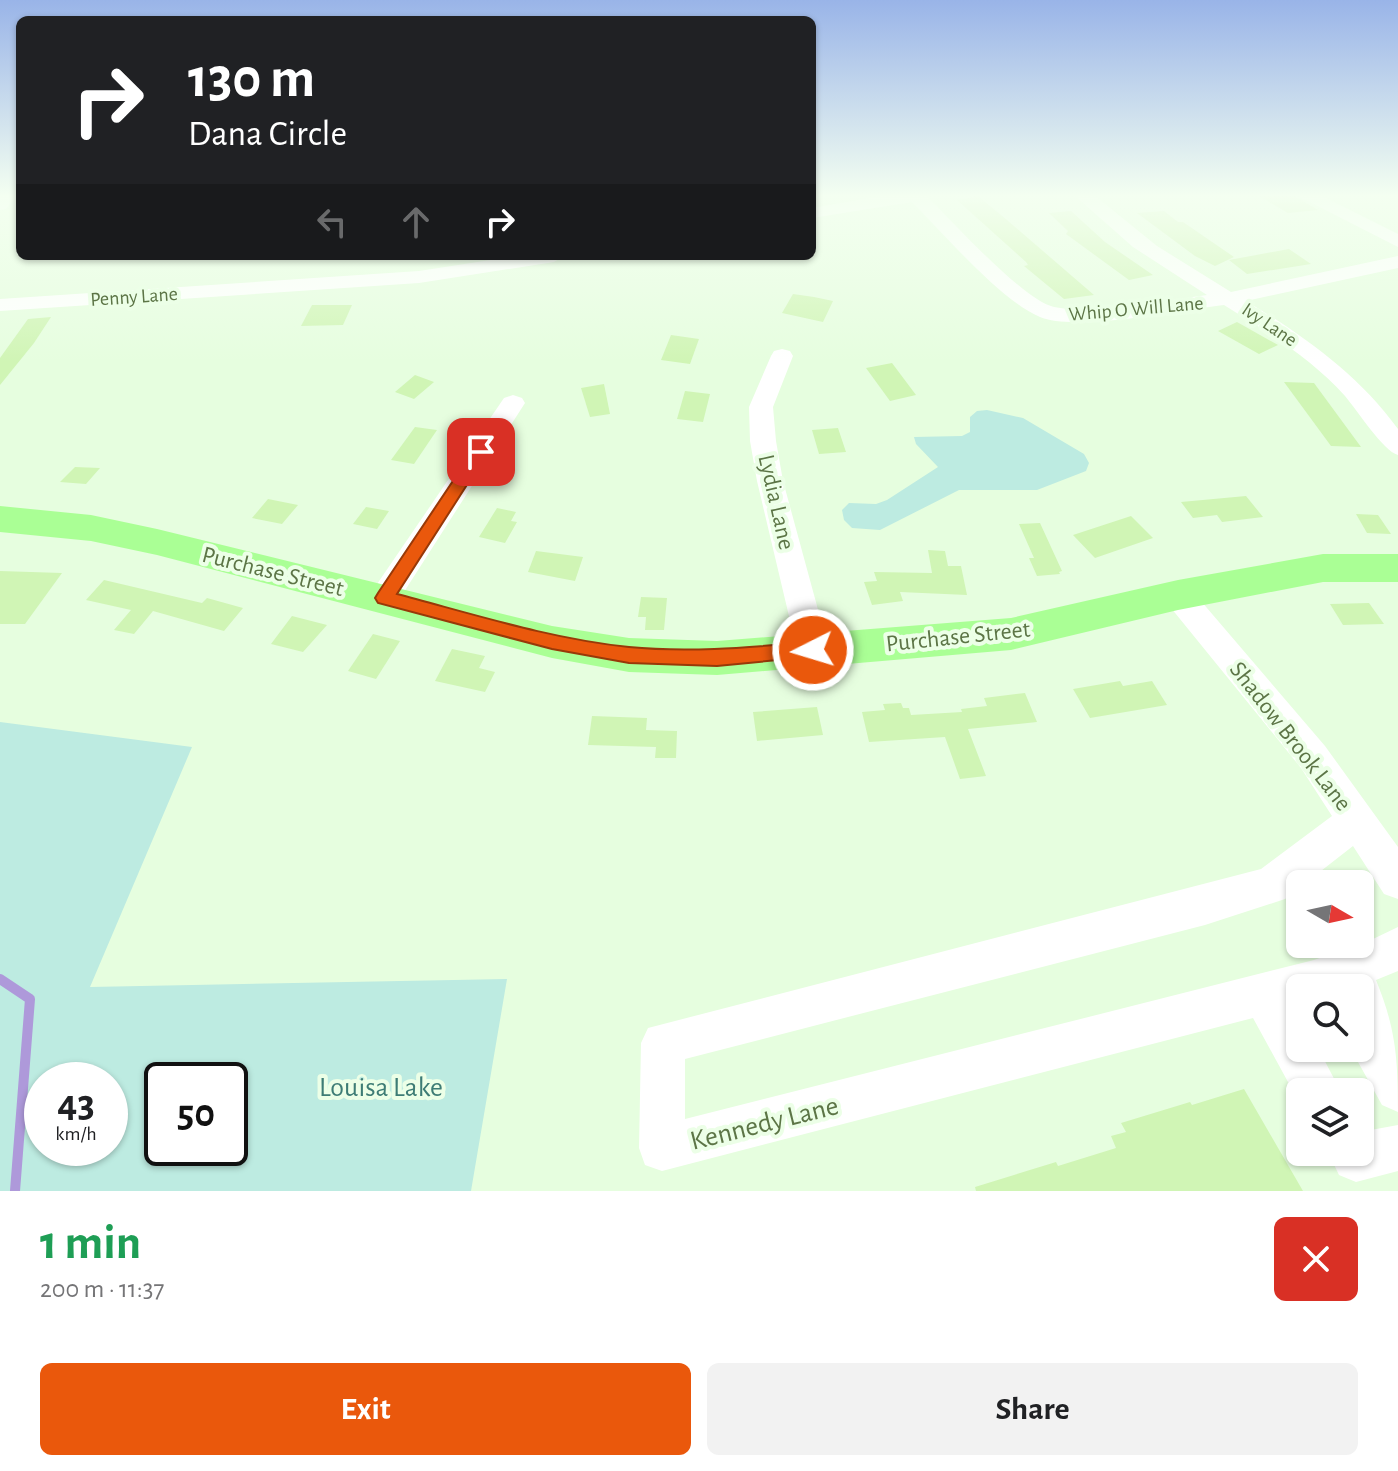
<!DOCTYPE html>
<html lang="en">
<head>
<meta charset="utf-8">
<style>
	:root { --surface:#fff; --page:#f2f2f2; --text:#202124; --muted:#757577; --accent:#ea580c }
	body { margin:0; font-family:"Alegreya Sans",sans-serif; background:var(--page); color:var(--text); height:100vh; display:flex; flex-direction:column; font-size:30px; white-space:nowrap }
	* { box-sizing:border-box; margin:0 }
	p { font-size:26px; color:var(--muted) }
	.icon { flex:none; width:44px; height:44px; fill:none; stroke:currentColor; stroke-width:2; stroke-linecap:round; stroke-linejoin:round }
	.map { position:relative; height:1191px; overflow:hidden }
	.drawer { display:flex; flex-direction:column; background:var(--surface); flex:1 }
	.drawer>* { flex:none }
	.top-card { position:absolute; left:16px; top:16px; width:800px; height:244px; border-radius:12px; box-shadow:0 2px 6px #0004; background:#202124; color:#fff; overflow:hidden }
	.needle { width:52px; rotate:99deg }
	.buttons { position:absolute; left:1286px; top:870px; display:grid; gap:16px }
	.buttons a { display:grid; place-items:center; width:88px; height:88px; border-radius:12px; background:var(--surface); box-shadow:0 2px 6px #0004; font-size:40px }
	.speed { position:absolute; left:24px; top:1062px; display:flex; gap:16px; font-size:40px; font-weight:700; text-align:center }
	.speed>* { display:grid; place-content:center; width:104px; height:104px; border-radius:50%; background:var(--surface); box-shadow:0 2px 6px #0004; line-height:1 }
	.speed small { font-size:20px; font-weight:400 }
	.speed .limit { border:4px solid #111; border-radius:12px; background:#fff; color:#111 }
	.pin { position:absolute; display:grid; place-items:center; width:68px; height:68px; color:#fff; margin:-34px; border-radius:16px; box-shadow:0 4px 12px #0006 }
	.me { position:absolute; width:88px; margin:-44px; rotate:265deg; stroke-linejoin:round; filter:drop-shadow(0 0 6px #0008) }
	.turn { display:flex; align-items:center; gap:28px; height:168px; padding:0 40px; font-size:36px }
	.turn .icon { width:104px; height:104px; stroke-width:2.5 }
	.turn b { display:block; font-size:56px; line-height:68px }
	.lanes { display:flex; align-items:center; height:76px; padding:0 40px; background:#0003; justify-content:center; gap:40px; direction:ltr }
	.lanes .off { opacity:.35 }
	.round { display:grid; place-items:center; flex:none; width:84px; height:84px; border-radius:12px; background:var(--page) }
	.overview { display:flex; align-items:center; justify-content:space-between; height:136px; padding:0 40px }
	h1 { font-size:48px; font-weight:700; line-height:60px; color:#1e9e55 }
	.button { display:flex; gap:16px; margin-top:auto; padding:16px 40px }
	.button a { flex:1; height:92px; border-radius:12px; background:var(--accent); color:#fff; font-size:32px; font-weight:700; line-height:92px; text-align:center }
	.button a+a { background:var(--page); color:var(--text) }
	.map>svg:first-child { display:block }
	.green { fill:#bdebe1; fill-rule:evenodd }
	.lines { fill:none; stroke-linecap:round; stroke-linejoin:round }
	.stream { stroke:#ae99da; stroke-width:10 }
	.building { fill:#d0f5b5 }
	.minor { fill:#fff; fill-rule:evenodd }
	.major { fill:#aaff95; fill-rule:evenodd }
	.route { fill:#ea580c; stroke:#983908; stroke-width:2 }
	.labels { text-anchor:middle; stroke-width:8; stroke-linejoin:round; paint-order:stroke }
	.far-street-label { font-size:20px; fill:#5c7546; stroke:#ecffe7 }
	.street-label { font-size:24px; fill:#5c7546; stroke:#ecffe7 }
	.near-park-label { font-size:28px; fill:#3d7c75; stroke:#ecffe7 }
	.near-street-label { font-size:28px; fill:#5c7546; stroke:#ecffe7 }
</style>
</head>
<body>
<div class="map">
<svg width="1398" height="1191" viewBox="0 0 1398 1191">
	<rect width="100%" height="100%" fill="#e6fedf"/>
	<g class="green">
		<path d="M 987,410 L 1023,418 L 1084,454 L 1089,463 L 1086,471 L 1037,490 L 959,490 L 880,530 L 852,528 L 844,520 L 842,510 L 849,503 L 876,504 L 887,500 L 938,467 L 916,444 L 914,437 L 962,436 L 970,432 L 970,417 L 977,411 Z"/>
		<path d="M 0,722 L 192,747 L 90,987 L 507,979 L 471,1191 L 0,1191 ZM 42,1080 L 110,1080 L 110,1148 L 42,1148 ZM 162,1080 L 230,1080 L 230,1148 L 162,1148 Z"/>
	</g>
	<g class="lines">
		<path class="stream" d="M 0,979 L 30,999 L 15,1191"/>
	</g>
	<g class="building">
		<path d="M 1257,195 L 1293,195 L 1318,210 L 1288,213 Z"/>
		<path d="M 978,196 L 1007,220 L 1094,295 L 1064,299 L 1024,266 L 1028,265 L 1026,262 L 957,200 Z"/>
		<path d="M 1071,211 L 1105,242 L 1153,275 L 1129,280 L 1066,234 L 1068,231 L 1049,213 Z"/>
		<path d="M 1164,211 L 1178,222 L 1183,222 L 1234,257 L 1215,266 L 1195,256 L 1137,213 Z"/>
		<path d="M 1289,249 L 1311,264 L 1247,274 L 1229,260 Z"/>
		<path d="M 793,294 L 814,297 L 833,301 L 823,322 L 782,313 Z"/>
		<path d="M 312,305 L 352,305 L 343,325 L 301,326 Z"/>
		<path d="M 51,317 L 34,343 L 0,385 L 0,358 L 28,319 Z"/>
		<path d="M 1237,322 L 1278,345 L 1259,354 L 1218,331 Z"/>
		<path d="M 671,335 L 699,339 L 690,364 L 661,360 Z"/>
		<path d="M 892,363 L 916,395 L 890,401 L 866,368 Z"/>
		<path d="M 415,375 L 434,382 L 414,399 L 395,392 Z"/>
		<path d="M 1284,382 L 1314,383 L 1361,447 L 1331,446 Z"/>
		<path d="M 604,384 L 610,414 L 590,417 L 581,388 Z"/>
		<path d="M 685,391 L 710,394 L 703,422 L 677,419 Z"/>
		<path d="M 415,427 L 437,430 L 414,464 L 391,460 Z"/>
		<path d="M 838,428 L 846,452 L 819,454 L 812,430 Z"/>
		<path d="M 75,467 L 100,468 L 86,484 L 60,482 Z"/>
		<path d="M 1246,496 L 1263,517 L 1222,522 L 1217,515 L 1193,518 L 1181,502 Z"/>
		<path d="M 268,499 L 298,505 L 282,524 L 252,518 Z"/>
		<path d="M 366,507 L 389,511 L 377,529 L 353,524 Z"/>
		<path d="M 497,508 L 516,512 L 511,521 L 517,522 L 505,543 L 479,537 Z"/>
		<path d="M 1356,514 L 1378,515 L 1391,534 L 1367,533 Z"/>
		<path d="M 1131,516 L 1153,538 L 1095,558 L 1073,535 Z"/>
		<path d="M 1040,523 L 1062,571 L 1059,572 L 1060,574 L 1037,576 L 1029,558 L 1034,558 L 1019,524 Z"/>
		<path d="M 928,550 L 945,551 L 948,566 L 961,566 L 967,595 L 900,592 L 903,601 L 872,605 L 864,582 L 877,581 L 874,572 L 932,573 Z"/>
		<path d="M 536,551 L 583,557 L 575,581 L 528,572 Z"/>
		<path d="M 0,571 L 62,573 L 25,624 L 0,624 Z"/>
		<path d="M 104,580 L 202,603 L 207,598 L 243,608 L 224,631 L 153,611 L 134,634 L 114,630 L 131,610 L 86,600 Z"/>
		<path d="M 641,597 L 667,598 L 664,630 L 645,630 L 646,617 L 638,617 Z"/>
		<path d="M 1369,603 L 1384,624 L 1343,625 L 1330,604 Z"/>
		<path d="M 292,616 L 327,625 L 303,652 L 271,644 Z"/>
		<path d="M 373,634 L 400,641 L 376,679 L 348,671 Z"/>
		<path d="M 452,649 L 485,656 L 479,668 L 495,672 L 485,692 L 435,681 Z"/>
		<path d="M 1120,681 L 1123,686 L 1152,681 L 1167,705 L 1090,718 L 1073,689 Z"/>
		<path d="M 1025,693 L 1037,722 L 968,729 L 986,776 L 960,779 L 945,737 L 869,742 L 862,712 L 885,710 L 883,704 L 901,703 L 903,708 L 909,708 L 911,715 L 962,712 L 961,709 L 987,706 L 984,698 Z"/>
		<path d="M 817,707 L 823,735 L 757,741 L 753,712 Z"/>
		<path d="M 592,716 L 647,718 L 646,730 L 677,731 L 676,758 L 655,758 L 656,747 L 588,745 Z"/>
		<path d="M 1244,1089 L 1303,1191 L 976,1191 L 975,1187 L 1056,1162 L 1058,1166 L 1116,1148 L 1111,1136 L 1126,1132 L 1121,1123 L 1190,1102 L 1192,1105 Z"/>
	</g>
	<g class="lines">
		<g class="minor">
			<path d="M 0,195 L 17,195 L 6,209 L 0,210 Z"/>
			<path d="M 887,195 L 926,195 C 951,220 1024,301 1054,307 C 1102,316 1159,301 1207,295 L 1133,247 L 1074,195 L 1094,195 L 1157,246 L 1231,292 L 1398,256 L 1398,268 L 1246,301 C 1304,336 1358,374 1398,429 L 1398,455 C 1383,451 1357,410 1345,396 C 1311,358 1266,331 1224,305 C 1183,310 1074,332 1040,317 C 1001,301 944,234 912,202 L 812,218 L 812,208 Z"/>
			<path d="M 1296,195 L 1320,195 L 1398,234 L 1398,247 Z"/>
			<path d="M 516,256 L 564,256 L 554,262 L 419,283 L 0,311 L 0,299 L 419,271 Z"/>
			<path d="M 782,349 L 790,351 L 793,356 L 773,407 L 776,441 L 783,481 L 829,650 L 824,659 L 813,663 L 802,659 L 797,650 L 757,481 L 750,441 L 749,407 L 771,356 L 774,351 Z"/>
			<path d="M 513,395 L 522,398 L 525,403 L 395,606 L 384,610 L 373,606 L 369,598 L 373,590 L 504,398 Z"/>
			<path d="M 1178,583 L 1189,587 L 1325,746 L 1398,847 L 1398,899 L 1384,894 L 1353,846 L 1285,899 L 1205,925 L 685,1059 L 685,1119 L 1314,960 L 1373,939 L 1398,927 L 1398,971 L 1376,980 C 1396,1029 1398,1059 1398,1112 L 1382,1105 L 1353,1053 L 1352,1048 L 1360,1048 L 1360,988 L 1300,988 L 1300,1006 L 1294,1007 L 1300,1017 L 1300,1048 L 1318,1048 L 1341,1092 L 1300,1092 L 1300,1104 L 1253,1018 L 662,1171 L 645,1165 L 639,1148 L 641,1043 L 648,1028 L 1261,869 L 1332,816 L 1301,768 L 1167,603 L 1163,595 L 1167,587 Z"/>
			<path d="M 1398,1125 L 1398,1171 L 1356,1182 L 1339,1175 L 1328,1152 L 1360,1152 L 1360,1132 Z"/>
		</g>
		<path class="major" d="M 0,506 L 91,515 L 157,529 L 552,626 L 629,638 L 717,641 L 1011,618 L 1178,580 L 1323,554 L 1398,554 L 1398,582 L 1323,582 L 1178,610 L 1011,650 L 717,675 L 629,672 L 552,658 L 157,555 L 91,541 L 0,532 Z"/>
	</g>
	<linearGradient id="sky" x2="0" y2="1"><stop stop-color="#99b4e8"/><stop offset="0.54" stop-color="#f4fff1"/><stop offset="1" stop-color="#f4fff1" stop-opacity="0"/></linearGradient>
	<rect width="1398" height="362" fill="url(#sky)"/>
	<path class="route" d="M 481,447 L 488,452 L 397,594 C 473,614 551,639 629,647 C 690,653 752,647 813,642 L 819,644 L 822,650 L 819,656 L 717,666 L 629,663 L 552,649 L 378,603 L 375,598 L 378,593 L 475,448 Z"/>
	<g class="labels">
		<g class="far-street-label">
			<text transform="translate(134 296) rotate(-4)" y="7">Penny Lane</text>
			<text transform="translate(1136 308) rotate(-5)" y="7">Whip O Will Lane</text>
			<text transform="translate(1270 324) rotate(34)" y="7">Ivy Lane</text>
		</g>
		<g class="street-label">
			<text transform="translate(777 502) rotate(77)" y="8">Lydia Lane</text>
			<text transform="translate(273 571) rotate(14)" y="8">Purchase Street</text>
			<text transform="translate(958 636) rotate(-6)" y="8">Purchase Street</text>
			<text transform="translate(1291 736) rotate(52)" y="8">Shadow Brook Lane</text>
		</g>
		<g class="near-park-label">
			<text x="381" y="1096">Louisa Lake</text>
		</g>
		<g class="near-street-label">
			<text transform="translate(764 1122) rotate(-14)" y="10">Kennedy Lane</text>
		</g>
	</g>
</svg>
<div class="buttons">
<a><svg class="needle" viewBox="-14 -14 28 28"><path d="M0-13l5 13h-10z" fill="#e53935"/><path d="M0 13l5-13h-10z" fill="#757577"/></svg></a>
<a><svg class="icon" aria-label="search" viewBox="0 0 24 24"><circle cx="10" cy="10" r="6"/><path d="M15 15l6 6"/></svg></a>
<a><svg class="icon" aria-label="layers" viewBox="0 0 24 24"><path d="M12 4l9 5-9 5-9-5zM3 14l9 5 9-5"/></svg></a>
</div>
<div class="speed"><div>43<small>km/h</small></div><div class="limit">50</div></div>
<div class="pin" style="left:481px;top:452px;background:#d93025"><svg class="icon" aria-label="arrive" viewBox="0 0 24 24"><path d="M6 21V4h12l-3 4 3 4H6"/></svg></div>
<svg class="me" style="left:813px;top:650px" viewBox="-20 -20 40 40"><circle r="17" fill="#ea580c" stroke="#fff" stroke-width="3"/><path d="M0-11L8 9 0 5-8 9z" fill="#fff"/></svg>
<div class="top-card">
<div class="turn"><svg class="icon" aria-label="right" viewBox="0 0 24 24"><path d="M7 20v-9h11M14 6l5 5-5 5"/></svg><div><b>130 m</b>Dana Circle</div></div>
<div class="lanes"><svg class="icon off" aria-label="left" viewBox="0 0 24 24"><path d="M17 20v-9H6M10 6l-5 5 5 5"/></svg><svg class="icon off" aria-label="ahead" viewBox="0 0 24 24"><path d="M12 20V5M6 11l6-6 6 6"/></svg><svg class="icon" aria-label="right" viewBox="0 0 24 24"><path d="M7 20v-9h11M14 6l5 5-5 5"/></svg></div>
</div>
</div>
<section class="drawer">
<div class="overview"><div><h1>1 min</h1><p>200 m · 11:37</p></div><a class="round" style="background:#d93025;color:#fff"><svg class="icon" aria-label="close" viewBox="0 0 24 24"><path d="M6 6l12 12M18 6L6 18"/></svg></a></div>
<div class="button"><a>Exit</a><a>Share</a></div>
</section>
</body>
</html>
